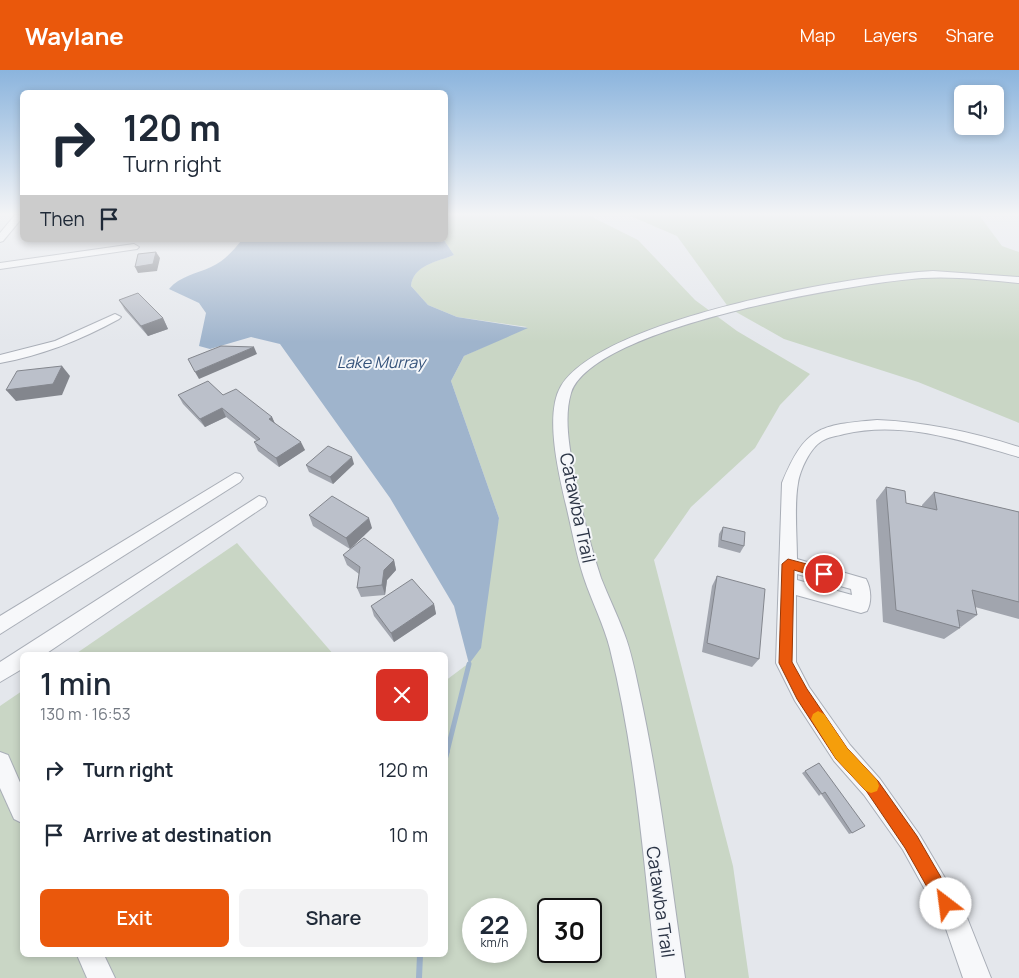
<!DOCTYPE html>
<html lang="en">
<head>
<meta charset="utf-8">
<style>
	:root { --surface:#fff; --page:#f2f2f3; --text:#1f2937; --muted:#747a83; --accent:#ea580c }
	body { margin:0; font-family:Manrope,sans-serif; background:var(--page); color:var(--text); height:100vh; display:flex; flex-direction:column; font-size:19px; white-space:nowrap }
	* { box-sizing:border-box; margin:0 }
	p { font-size:16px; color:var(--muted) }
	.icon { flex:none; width:28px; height:28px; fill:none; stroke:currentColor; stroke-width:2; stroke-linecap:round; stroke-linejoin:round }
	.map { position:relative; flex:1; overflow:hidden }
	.details { position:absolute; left:20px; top:582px; width:428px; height:305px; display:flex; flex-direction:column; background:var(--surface); border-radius:8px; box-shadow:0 2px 8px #0003 }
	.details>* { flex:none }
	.hud { position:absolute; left:20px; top:20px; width:428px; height:152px; border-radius:8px; box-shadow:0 2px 8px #0003; background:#fff; color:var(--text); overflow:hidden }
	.buttons { position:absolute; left:954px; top:15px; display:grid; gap:10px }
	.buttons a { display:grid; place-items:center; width:50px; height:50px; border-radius:8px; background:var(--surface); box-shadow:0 2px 8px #0003; font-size:25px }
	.speed { position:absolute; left:462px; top:828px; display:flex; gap:10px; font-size:25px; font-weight:700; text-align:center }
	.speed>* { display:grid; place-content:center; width:65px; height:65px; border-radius:50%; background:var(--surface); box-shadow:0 2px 8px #0003; line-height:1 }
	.speed small { font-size:12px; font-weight:400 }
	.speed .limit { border:2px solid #111; border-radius:8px; background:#fff; color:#111 }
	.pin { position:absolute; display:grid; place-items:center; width:42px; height:42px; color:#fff; margin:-21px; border:2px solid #fff; border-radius:50%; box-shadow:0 1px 5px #0007 }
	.me { position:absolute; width:55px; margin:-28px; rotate:330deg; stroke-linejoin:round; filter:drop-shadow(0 0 4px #0008) }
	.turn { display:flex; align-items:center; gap:18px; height:105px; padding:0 20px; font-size:22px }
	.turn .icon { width:65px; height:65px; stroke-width:2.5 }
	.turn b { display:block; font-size:35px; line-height:42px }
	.then { display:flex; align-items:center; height:48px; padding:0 20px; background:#0003; gap:10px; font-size:19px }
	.round { display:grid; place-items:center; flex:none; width:52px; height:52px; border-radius:8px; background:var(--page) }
	.headline { display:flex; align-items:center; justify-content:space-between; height:85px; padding:0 20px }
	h1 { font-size:30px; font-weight:600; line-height:38px }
	.action { display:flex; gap:10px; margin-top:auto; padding:10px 20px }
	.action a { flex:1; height:58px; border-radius:8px; background:var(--accent); color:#fff; font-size:20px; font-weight:600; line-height:58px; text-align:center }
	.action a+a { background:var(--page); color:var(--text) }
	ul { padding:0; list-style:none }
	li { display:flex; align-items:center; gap:15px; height:65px; padding:0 20px }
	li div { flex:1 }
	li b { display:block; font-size:19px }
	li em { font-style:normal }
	header { display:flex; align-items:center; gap:30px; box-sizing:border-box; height:70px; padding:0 25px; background:var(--accent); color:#fff }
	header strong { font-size:24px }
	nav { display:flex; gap:28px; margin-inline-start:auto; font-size:18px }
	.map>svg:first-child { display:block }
	.green { fill:#c9d6c5; fill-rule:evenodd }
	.water { fill:#9fb4cc }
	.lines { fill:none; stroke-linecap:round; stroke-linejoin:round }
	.stream-far1 { stroke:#9fb4cc; stroke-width:5 }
	.stream { stroke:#9fb4cc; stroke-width:6 }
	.minor-casing { stroke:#a9aeb7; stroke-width:2 }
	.minor { fill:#f7f8fa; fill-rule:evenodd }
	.wall { fill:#a1a5ae }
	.shaded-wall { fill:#83868d }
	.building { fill:#bbc0ca; stroke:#83868d }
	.route { fill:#ea580c; stroke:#983908 }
	.slow { fill:#f59e0b }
	.labels { text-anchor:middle; stroke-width:4; stroke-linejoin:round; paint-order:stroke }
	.far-water-label { font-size:16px; font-style:italic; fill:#34527a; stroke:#f4f6f9 }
	.street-label { font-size:18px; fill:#2b3445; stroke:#f4f6f9 }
</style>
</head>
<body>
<header>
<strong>Waylane</strong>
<nav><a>Map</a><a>Layers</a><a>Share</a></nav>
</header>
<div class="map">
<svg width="1019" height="908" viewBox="0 0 1019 908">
	<rect width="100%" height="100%" fill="#e4e7ec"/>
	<g class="green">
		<path d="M 445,145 L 588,145 L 638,170 L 695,230 L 737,261 L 810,304 L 780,335 L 755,378 L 691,437 L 654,490 L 733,796 L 749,908 L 0,908 L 0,636 L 22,621 L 22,885 L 445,885 L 445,611 L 469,593 L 499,448 L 451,311 L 464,286 L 527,257 L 457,247 L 428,235 L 411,216 C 413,195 436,192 454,185 L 444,170 ZM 474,839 L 516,839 L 516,881 L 474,881 ZM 549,839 L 591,839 L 591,881 L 549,881 Z"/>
		<path d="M 628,145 L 979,145 L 1002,176 L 1019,182 L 1019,353 L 918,312 L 784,269 L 729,238 L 677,166 Z"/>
		<path d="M 237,473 L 334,585 L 74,585 Z"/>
	</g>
	<path class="water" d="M 240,170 L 444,170 L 454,185 C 437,192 413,195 411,216 L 428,235 L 457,247 L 528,258 L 464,286 L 451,311 L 499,448 L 481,578 L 469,594 L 454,536 L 390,428 L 280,274 L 251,267 L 210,279 L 199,276 L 206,243 L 199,233 L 169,219 C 180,206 196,204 211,197 C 224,191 232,182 241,171 Z"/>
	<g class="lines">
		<path class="stream-far1" d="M 447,682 L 469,594"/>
		<g class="stream">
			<path d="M 445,688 L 447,681"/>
			<path d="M 419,908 L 420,885"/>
		</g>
		<defs>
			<g id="minor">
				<path d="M 15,145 L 22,145 L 22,148 L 3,171 L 0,172 L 0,163 Z"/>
				<path d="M 134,174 L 139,177 L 137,179 L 0,199 L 0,193 Z"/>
				<path d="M 933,201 L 1019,207 L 1019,213 C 987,210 954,206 922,208 C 856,213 593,256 571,323 C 564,346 569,375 573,398 C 580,434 589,472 601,508 C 608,526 617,544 624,563 C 631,581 635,601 639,620 C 660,715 671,812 685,908 L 657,908 C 644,799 637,687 610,579 C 604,555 592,532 584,508 C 576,484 572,460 566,435 C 559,405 544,344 561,316 C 603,248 854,205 933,201 Z"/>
				<path d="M 115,244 L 121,247 L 119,249 C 81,270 43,285 0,293 L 0,285 L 55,271 Z"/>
				<path d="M 877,350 C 926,352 972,362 1019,377 L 1019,387 C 963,371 903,350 844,364 C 837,366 828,367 822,371 C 810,378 800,400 798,413 C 794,434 797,467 797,489 L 866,509 C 871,518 872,532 867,541 L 861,543 L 796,525 L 796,592 L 809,617 L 850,675 L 880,709 L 919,764 L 964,840 L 991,908 L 963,908 L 945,856 L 903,780 L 864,725 L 834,691 L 795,631 L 776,593 L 782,413 C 805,357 819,355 877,350 ZM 797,504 L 851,519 L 852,525 L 797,510 Z"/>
				<path d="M 235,403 L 240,404 L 243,408 L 240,412 L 0,564 L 0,546 Z"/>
				<path d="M 259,426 L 265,428 L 267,432 L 265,436 L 44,585 L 22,585 L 22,599 L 0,612 L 0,592 Z"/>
				<path d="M 0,682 L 8,685 L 22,717 L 22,753 L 14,749 L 0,718 Z"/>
				<path d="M 77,885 L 104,885 L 115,908 L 87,908 Z"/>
			</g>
		</defs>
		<use href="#minor" class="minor-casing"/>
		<use href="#minor" class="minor"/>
	</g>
	<g class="wall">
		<path d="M 119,230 L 163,248 L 168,259 L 148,266 L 125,240 Z"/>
		<path d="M 178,325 L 223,325 L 272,347 L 275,354 L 305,380 L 279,397 L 258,381 L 254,372 L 257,371 L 226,347 L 205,357 L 183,334 Z"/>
		<path d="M 354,394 L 333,414 L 309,402 L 306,395 Z"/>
		<path d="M 886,417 L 906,433 L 922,437 L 922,435 L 934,422 L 1019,442 L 1019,549 L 975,537 L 977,545 L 961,557 L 960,556 L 960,558 L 944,569 L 883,552 L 876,430 Z"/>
		<path d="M 309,445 L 372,458 L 350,479 L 313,456 Z"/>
		<path d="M 723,457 L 744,476 L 740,483 L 718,477 L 719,464 Z"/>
		<path d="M 343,485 L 394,490 L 396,500 L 387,510 L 385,525 L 361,527 L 357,518 L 359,504 L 347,495 Z"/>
		<path d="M 717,506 L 759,589 L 752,597 L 702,582 L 712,516 Z"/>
		<path d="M 434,534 L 436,544 L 394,572 L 374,546 L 371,536 Z"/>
		<path d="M 819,693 L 852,763 L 849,764 L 821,724 L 819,726 L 802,703 Z"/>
	</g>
	<g class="shaded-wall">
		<path d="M 156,182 L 160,188 L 157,201 L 138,203 L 135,197 Z"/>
		<path d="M 163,248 L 168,259 L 148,266 L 141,256 Z"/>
		<path d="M 254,277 L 257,284 L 199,309 L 195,302 Z"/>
		<path d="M 62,296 L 70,306 L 62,325 L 16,331 L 6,320 Z"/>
		<path d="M 222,338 L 226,347 L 205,357 L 200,349 Z"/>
		<path d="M 272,347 L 276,356 L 269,349 Z"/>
		<path d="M 301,372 L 305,380 L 279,397 L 276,388 Z"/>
		<path d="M 352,387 L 354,394 L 333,414 L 330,407 Z"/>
		<path d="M 369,448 L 372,458 L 350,479 L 346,468 Z"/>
		<path d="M 394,490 L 396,500 L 387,510 L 385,525 L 382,515 L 384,500 Z"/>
		<path d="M 434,534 L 436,544 L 394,572 L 391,563 Z"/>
	</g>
	<g class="building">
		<path d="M 156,182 L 153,194 L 135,197 L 138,184 Z"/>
		<path d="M 138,223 L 163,248 L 141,256 L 119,230 Z"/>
		<path d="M 221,276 L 254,277 L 195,302 L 188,289 Z"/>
		<path d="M 62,296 L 53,314 L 6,320 L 17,301 Z"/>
		<path d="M 208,311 L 223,325 L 236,319 L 272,347 L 269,349 L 301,372 L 276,388 L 254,372 L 260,369 L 222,338 L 200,349 L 178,325 Z"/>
		<path d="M 328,376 L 352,387 L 330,407 L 306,395 Z"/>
		<path d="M 886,417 L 905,421 L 906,433 L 937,440 L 934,422 L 1019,442 L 1019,532 L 972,520 L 977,545 L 957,540 L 960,558 L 896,540 Z"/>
		<path d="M 332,426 L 369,448 L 346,468 L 309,445 Z"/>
		<path d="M 723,457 L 745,462 L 744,476 L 721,470 Z"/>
		<path d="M 364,468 L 394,490 L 384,500 L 382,515 L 357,518 L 360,497 L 343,485 Z"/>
		<path d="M 717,506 L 765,519 L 759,589 L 707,573 Z"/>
		<path d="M 412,509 L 434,534 L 391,563 L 371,536 Z"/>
		<path d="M 819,693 L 865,756 L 852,763 L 825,722 L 822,724 L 805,701 Z"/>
	</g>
	<linearGradient id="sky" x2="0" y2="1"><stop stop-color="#8bb4dd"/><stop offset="0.53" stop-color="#f3f4f6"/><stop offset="1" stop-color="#f3f4f6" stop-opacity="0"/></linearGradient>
	<rect width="1019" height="272" fill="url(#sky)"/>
	<path class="route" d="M 788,489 L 829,500 L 830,504 L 824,509 L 794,500 L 792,592 L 807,619 L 847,678 L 878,711 L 917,766 L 953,828 L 955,834 L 953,840 L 946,843 L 940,840 L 905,778 L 867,722 L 836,689 L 797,629 L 779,593 L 782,494 Z"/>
	<path class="slow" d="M 818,641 L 824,644 L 847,678 L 877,710 L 879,716 L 877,721 L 871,723 L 866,721 L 836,689 L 811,649 L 813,644 Z"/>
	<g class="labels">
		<g class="far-water-label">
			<text x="381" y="298">Lake Murray</text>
		</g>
		<g class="street-label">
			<text transform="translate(577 438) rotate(78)" y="6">Catawba Trail</text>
			<text transform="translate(660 832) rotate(82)" y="6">Catawba Trail</text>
		</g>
	</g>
</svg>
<div class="buttons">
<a><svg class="icon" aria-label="sound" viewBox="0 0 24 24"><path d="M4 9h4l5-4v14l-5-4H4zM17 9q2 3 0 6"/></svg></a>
</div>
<div class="speed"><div>22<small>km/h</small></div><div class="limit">30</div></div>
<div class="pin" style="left:824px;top:504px;background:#d93025"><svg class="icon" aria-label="arrive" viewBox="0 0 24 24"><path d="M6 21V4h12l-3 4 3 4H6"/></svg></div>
<svg class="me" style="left:946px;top:834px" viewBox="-20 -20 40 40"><circle r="19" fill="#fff"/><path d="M0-13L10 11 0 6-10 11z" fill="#ea580c"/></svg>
<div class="hud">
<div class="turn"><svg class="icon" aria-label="right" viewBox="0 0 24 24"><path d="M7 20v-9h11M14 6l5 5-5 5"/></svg><div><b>120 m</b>Turn right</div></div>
<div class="then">Then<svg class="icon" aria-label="arrive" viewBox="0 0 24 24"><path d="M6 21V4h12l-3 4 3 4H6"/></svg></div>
</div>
<section class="details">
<div class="headline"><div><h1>1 min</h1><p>130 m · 16:53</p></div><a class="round" style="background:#d93025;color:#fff"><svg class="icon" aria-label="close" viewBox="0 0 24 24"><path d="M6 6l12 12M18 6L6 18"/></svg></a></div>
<ul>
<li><svg class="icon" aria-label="right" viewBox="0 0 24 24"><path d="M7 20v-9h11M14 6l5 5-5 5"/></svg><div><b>Turn right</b></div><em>120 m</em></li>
<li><svg class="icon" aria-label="arrive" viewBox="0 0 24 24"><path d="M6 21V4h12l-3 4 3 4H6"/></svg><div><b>Arrive at destination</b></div><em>10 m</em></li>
</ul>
<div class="action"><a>Exit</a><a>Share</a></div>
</section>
</div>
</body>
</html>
